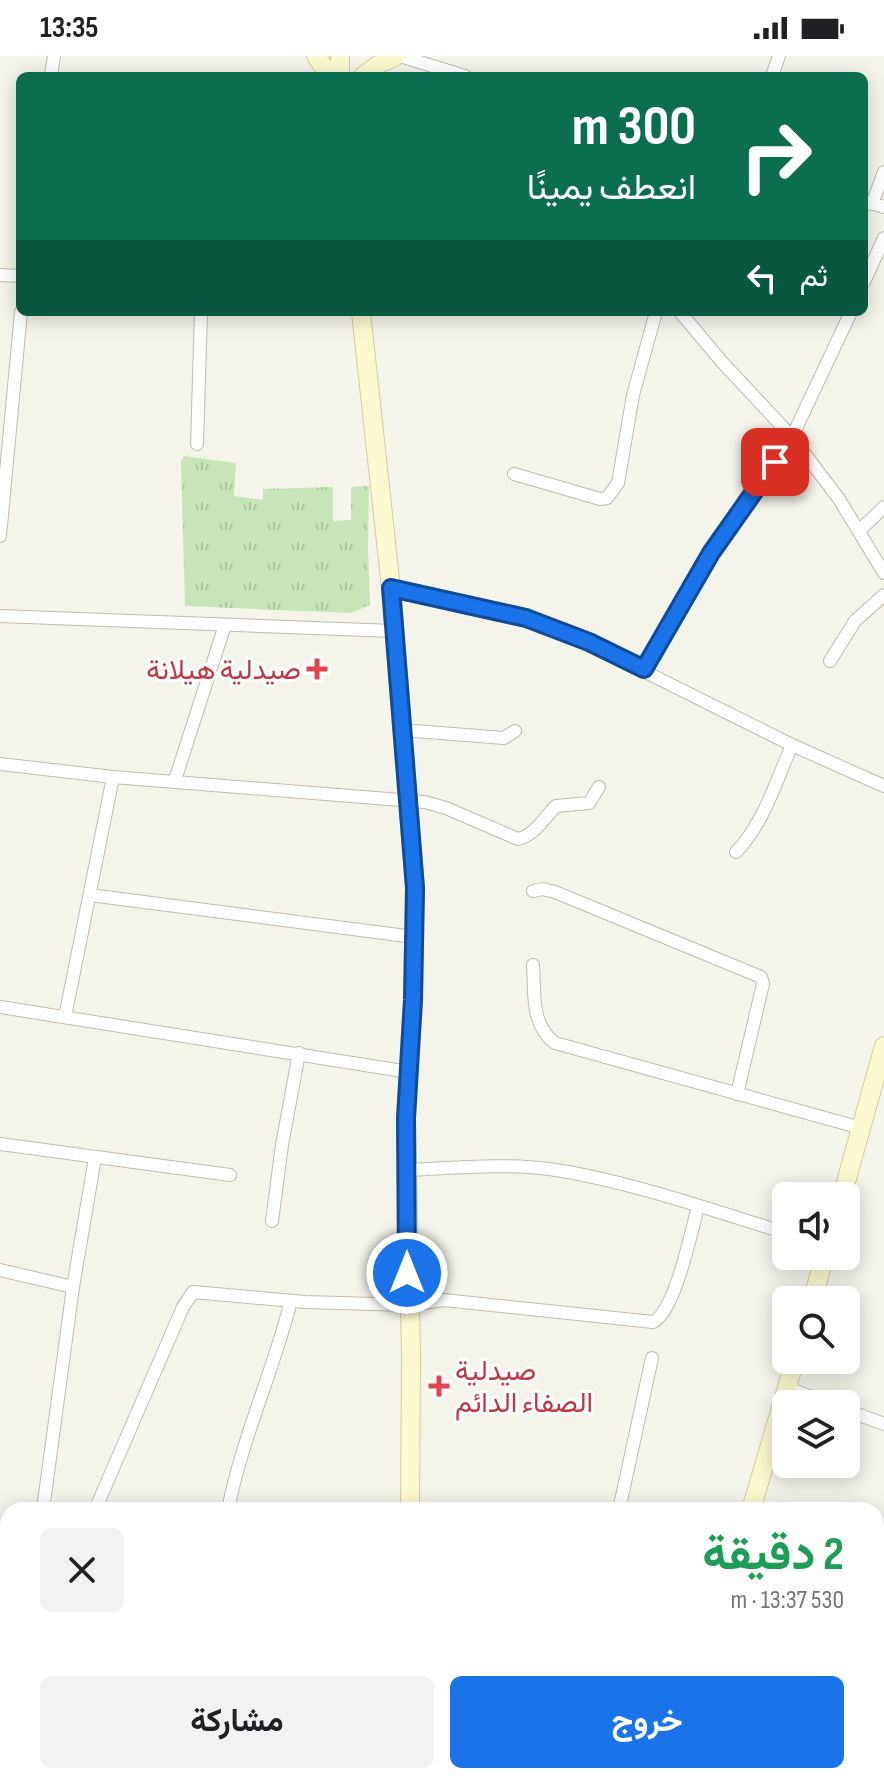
<!DOCTYPE html>
<html lang="ar">
<head>
<meta charset="utf-8">
<style>
	:root { --surface:#fff; --page:#f2f2f2; --text:#202124; --muted:#757577; --accent:#1a73e8 }
	body { margin:0; font-family:"Sofia Sans Condensed",Vazirmatn,sans-serif; background:var(--page); color:var(--text); direction:rtl; height:100vh; display:flex; flex-direction:column; font-size:30px; white-space:nowrap }
	* { box-sizing:border-box; margin:0 }
	p { font-size:26px; color:var(--muted) }
	.icon { flex:none; width:44px; height:44px; fill:none; stroke:currentColor; stroke-width:2; stroke-linecap:round; stroke-linejoin:round }
	.map { position:relative; flex:1; overflow:hidden; direction:ltr }
	.drawer { position:absolute; left:0px; top:1446px; width:884px; height:282px; display:flex; flex-direction:column; background:var(--surface); border-radius:24px 24px 0 0; box-shadow:0 4px 20px #0003; direction:rtl }
	.drawer>* { flex:none }
	.top-card { position:absolute; left:16px; top:16px; width:852px; height:244px; border-radius:12px; box-shadow:0 4px 20px #0003; direction:rtl; background:#0b6e4f; color:#fff; overflow:hidden }
	.fabs { position:absolute; left:772px; top:1126px; display:grid; gap:16px }
	.fabs a { display:grid; place-items:center; width:88px; height:88px; border-radius:12px; background:var(--surface); box-shadow:0 4px 20px #0003; font-size:40px }
	.pin { position:absolute; display:grid; place-items:center; width:68px; height:68px; color:#fff; margin:-34px; border-radius:16px; box-shadow:0 4px 12px #0006 }
	.me { position:absolute; width:88px; margin:-44px; rotate:0deg; stroke-linejoin:round; filter:drop-shadow(0 0 6px #0008) }
	.turn { display:flex; align-items:center; gap:28px; height:168px; padding:0 40px; font-size:36px }
	.turn .icon { width:104px; height:104px; stroke-width:2.5 }
	.turn b { display:block; font-size:56px; line-height:68px }
	.then { display:flex; align-items:center; height:76px; padding:0 40px; background:#0003; gap:16px; font-size:30px }
	.round { display:grid; place-items:center; flex:none; width:84px; height:84px; border-radius:12px; background:var(--page) }
	.headline { display:flex; align-items:center; justify-content:space-between; height:136px; padding:0 40px }
	h1 { font-size:48px; font-weight:700; line-height:60px; color:#1e9e55 }
	.primary-button { display:flex; gap:16px; margin-top:auto; padding:16px 40px }
	.primary-button a { flex:1; height:92px; border-radius:12px; background:var(--accent); color:#fff; font-size:32px; font-weight:700; line-height:92px; text-align:center }
	.primary-button a+a { background:var(--page); color:var(--text) }
	.status { display:flex; justify-content:space-between; align-items:center; height:56px; padding:0 40px; background:var(--surface); direction:ltr }
	.status svg { height:22px; fill:currentColor }
	.map>svg:first-child { display:block }
	.park { fill:url(#park-tufts) }
	.lines { fill:none; stroke-linecap:round; stroke-linejoin:round }
	.minor-casing { stroke:#c0bdae; stroke-width:14 }
	.secondary-casing { stroke:#d1ce9e; stroke-width:20 }
	.minor { stroke:#fff; stroke-width:12 }
	.secondary { stroke:#fbf9cf; stroke-width:18 }
	.route-casing { stroke:#114b97; stroke-width:20 }
	.route { stroke:#1a73e8; stroke-width:14 }
	.health-dot { fill:#e0444e; stroke:#fff; stroke-width:3 }
	.labels { text-anchor:middle; stroke-width:6; stroke-linejoin:round; paint-order:stroke }
	.health-label { font-size:28px; fill:#be3a42; stroke:#fff; text-anchor:end }
</style>
</head>
<body>
<div class="status"><b>13:35</b><svg viewBox="0 0 49 12"><path d="M0 12V9h3v3zM5 12V6h3v6zM10 12V3h3v9zM15 12V0h3v12zM26 1h20v11H26zM47 4h2v5h-2z"/></svg></div>
<div class="map">
<svg width="884" height="1727" viewBox="0 0 884 1727">
	<defs>
		<pattern id="park-tufts" width="24" height="20" patternUnits="userSpaceOnUse" patternTransform="scale(2)"><rect width="24" height="20" fill="#c7e6b7"/><path d="M3 7l-1-3M5 7V3M7 7l1-3M15 17l-1-3M17 17v-4M19 17l1-3" fill="none" stroke="#acc79e"/></pattern>
	</defs>
	<rect width="100%" height="100%" fill="#f5f4eb"/>
	<path class="park" d="M 184,400 L 236,407 L 234,440 L 263,444 L 263,433 L 333,431 L 333,465 L 351,464 L 351,431 L 369,430 L 368,492 L 370,549 L 351,557 L 185,550 L 181,405 Z"/>
	<g class="lines">
		<defs>
			<g id="minor">
				<path d="M 400,0 L 465,20"/>
				<path d="M 51,20 L 54,0"/>
				<path d="M 772,20 L 779,0"/>
				<path d="M 864,145 L 884,151"/>
				<path d="M 872,148 L 884,116"/>
				<path d="M 0,219 L 20,220"/>
				<path d="M 864,226 L 884,182"/>
				<path d="M 680,256 L 722,306 L 792,381 L 839,443 L 884,517"/>
				<path d="M 197,388 L 201,256"/>
				<path d="M 514,418 L 600,443 L 607,442 L 618,427 L 633,339 L 656,256"/>
				<path d="M 859,475 L 884,451"/>
				<path d="M 0,480 L 21,256"/>
				<path d="M 391,532 L 526,562 L 565,576 L 792,689 L 884,730"/>
				<path d="M 0,560 L 394,575"/>
				<path d="M 830,605 L 855,565 L 884,539"/>
				<path d="M 644,613 L 711,497 L 792,381 L 851,256"/>
				<path d="M 402,674 L 504,682 L 515,675"/>
				<path d="M 0,708 L 113,721 L 425,746 L 446,752 L 518,783 C 535,779 544,762 556,750 L 589,747 L 599,731"/>
				<path d="M 175,724 L 225,569"/>
				<path d="M 736,796 C 764,767 776,725 792,689"/>
				<path d="M 533,835 L 543,833 L 555,836 L 761,921 L 763,928 L 737,1038"/>
				<path d="M 90,839 L 414,881"/>
				<path d="M 533,909 C 535,937 530,968 555,987 L 861,1072"/>
				<path d="M 0,951 L 409,1016"/>
				<path d="M 65,961 L 113,721"/>
				<path d="M 0,1088 L 230,1119"/>
				<path d="M 408,1114 C 454,1112 503,1107 549,1113 C 626,1124 711,1154 786,1177"/>
				<path d="M 272,1165 L 282,1089 L 299,997"/>
				<path d="M 0,1214 L 73,1231"/>
				<path d="M 787,1332 L 831,1348"/>
				<path d="M 846,1354 L 884,1368"/>
				<path d="M 43,1454 L 73,1231 L 95,1102"/>
				<path d="M 95,1454 L 183,1251 L 193,1236 L 305,1246 L 408,1249 L 444,1244 L 653,1266 C 675,1256 691,1176 698,1151"/>
				<path d="M 228,1454 C 242,1382 273,1316 291,1245"/>
				<path d="M 619,1454 L 652,1302"/>
				<path d="M 876,1496 L 884,1499"/>
				<path d="M 0,1581 L 8,1585"/>
				<path d="M 876,1683 L 884,1685"/>
				<path d="M 0,1689 L 8,1635"/>
				<path d="M 0,1702 L 8,1703"/>
				<path d="M 157,1720 L 217,1727"/>
				<path d="M 320,1720 L 340,1727"/>
				<path d="M 416,1722 L 440,1720"/>
				<path d="M 305,1727 L 314,1720"/>
				<path d="M 809,1727 L 811,1720"/>
			</g>
			<g id="secondary">
				<path d="M 316,0 L 330,20"/>
				<path d="M 340,20 L 340,0"/>
				<path d="M 363,20 L 381,7 L 396,0"/>
				<path d="M 361,256 L 391,532 L 415,832 L 413,944 L 406,1062 L 411,1299 L 410,1454"/>
				<path d="M 842,1140 L 884,990"/>
				<path d="M 812,1244 L 825,1200"/>
				<path d="M 751,1454 L 795,1304"/>
				<path d="M 416,1727 L 416,1720"/>
				<path d="M 676,1727 L 677,1720"/>
			</g>
		</defs>
		<use href="#minor" class="minor-casing"/>
		<use href="#secondary" class="secondary-casing"/>
		<use href="#minor" class="minor"/>
		<use href="#secondary" class="secondary"/>
	</g>
	<g class="lines">
		<defs>
			<path id="route" d="M 407,1217 L 406,1062 L 413,944 L 415,832 L 391,532 L 526,562 L 589,586 L 644,613 L 711,497 L 775,406"/>
		</defs>
		<use href="#route" class="route-casing"/>
		<use href="#route" class="route"/>
	</g>
	<g class="health-dot">
		<path d="M313 601h8v8h8v8h-8v8h-8v-8h-8v-8h8z"/>
		<path d="M435 1318h8v8h8v8h-8v8h-8v-8h-8v-8h8z"/>
	</g>
	<g class="labels">
		<g class="health-label">
			<text x="301" y="623">صيدلية هيلانة</text>
			<text x="455" y="1324" text-anchor="start">صيدلية<tspan x="455" dy="32">الصفاء الدائم</tspan></text>
		</g>
	</g>
</svg>
<div class="fabs">
<a><svg class="icon" aria-label="sound" viewBox="0 0 24 24"><path d="M4 9h4l5-4v14l-5-4H4zM17 9q2 3 0 6"/></svg></a>
<a><svg class="icon" aria-label="search" viewBox="0 0 24 24"><circle cx="10" cy="10" r="6"/><path d="M15 15l6 6"/></svg></a>
<a><svg class="icon" aria-label="layers" viewBox="0 0 24 24"><path d="M12 4l9 5-9 5-9-5zM3 14l9 5 9-5"/></svg></a>
</div>
<div class="pin" style="left:775px;top:406px;background:#d93025"><svg class="icon" aria-label="arrive" viewBox="0 0 24 24"><path d="M6 21V4h12l-3 4 3 4H6"/></svg></div>
<svg class="me" style="left:407px;top:1217px" viewBox="-20 -20 40 40"><circle r="17" fill="#1a73e8" stroke="#fff" stroke-width="3"/><path d="M0-11L8 9 0 5-8 9z" fill="#fff"/></svg>
<div class="top-card">
<div class="turn"><svg class="icon" aria-label="right" viewBox="0 0 24 24"><path d="M7 20v-9h11M14 6l5 5-5 5"/></svg><div><b>300 m</b>انعطف يمينًا</div></div>
<div class="then">ثم<svg class="icon" aria-label="left" viewBox="0 0 24 24"><path d="M17 20v-9H6M10 6l-5 5 5 5"/></svg></div>
</div>
<section class="drawer">
<div class="headline"><div><h1>2 دقيقة</h1><p>530 m · 13:37</p></div><a class="round"><svg class="icon" aria-label="close" viewBox="0 0 24 24"><path d="M6 6l12 12M18 6L6 18"/></svg></a></div>
<div class="primary-button"><a>خروج</a><a>مشاركة</a></div>
</section>
</div>
</body>
</html>
